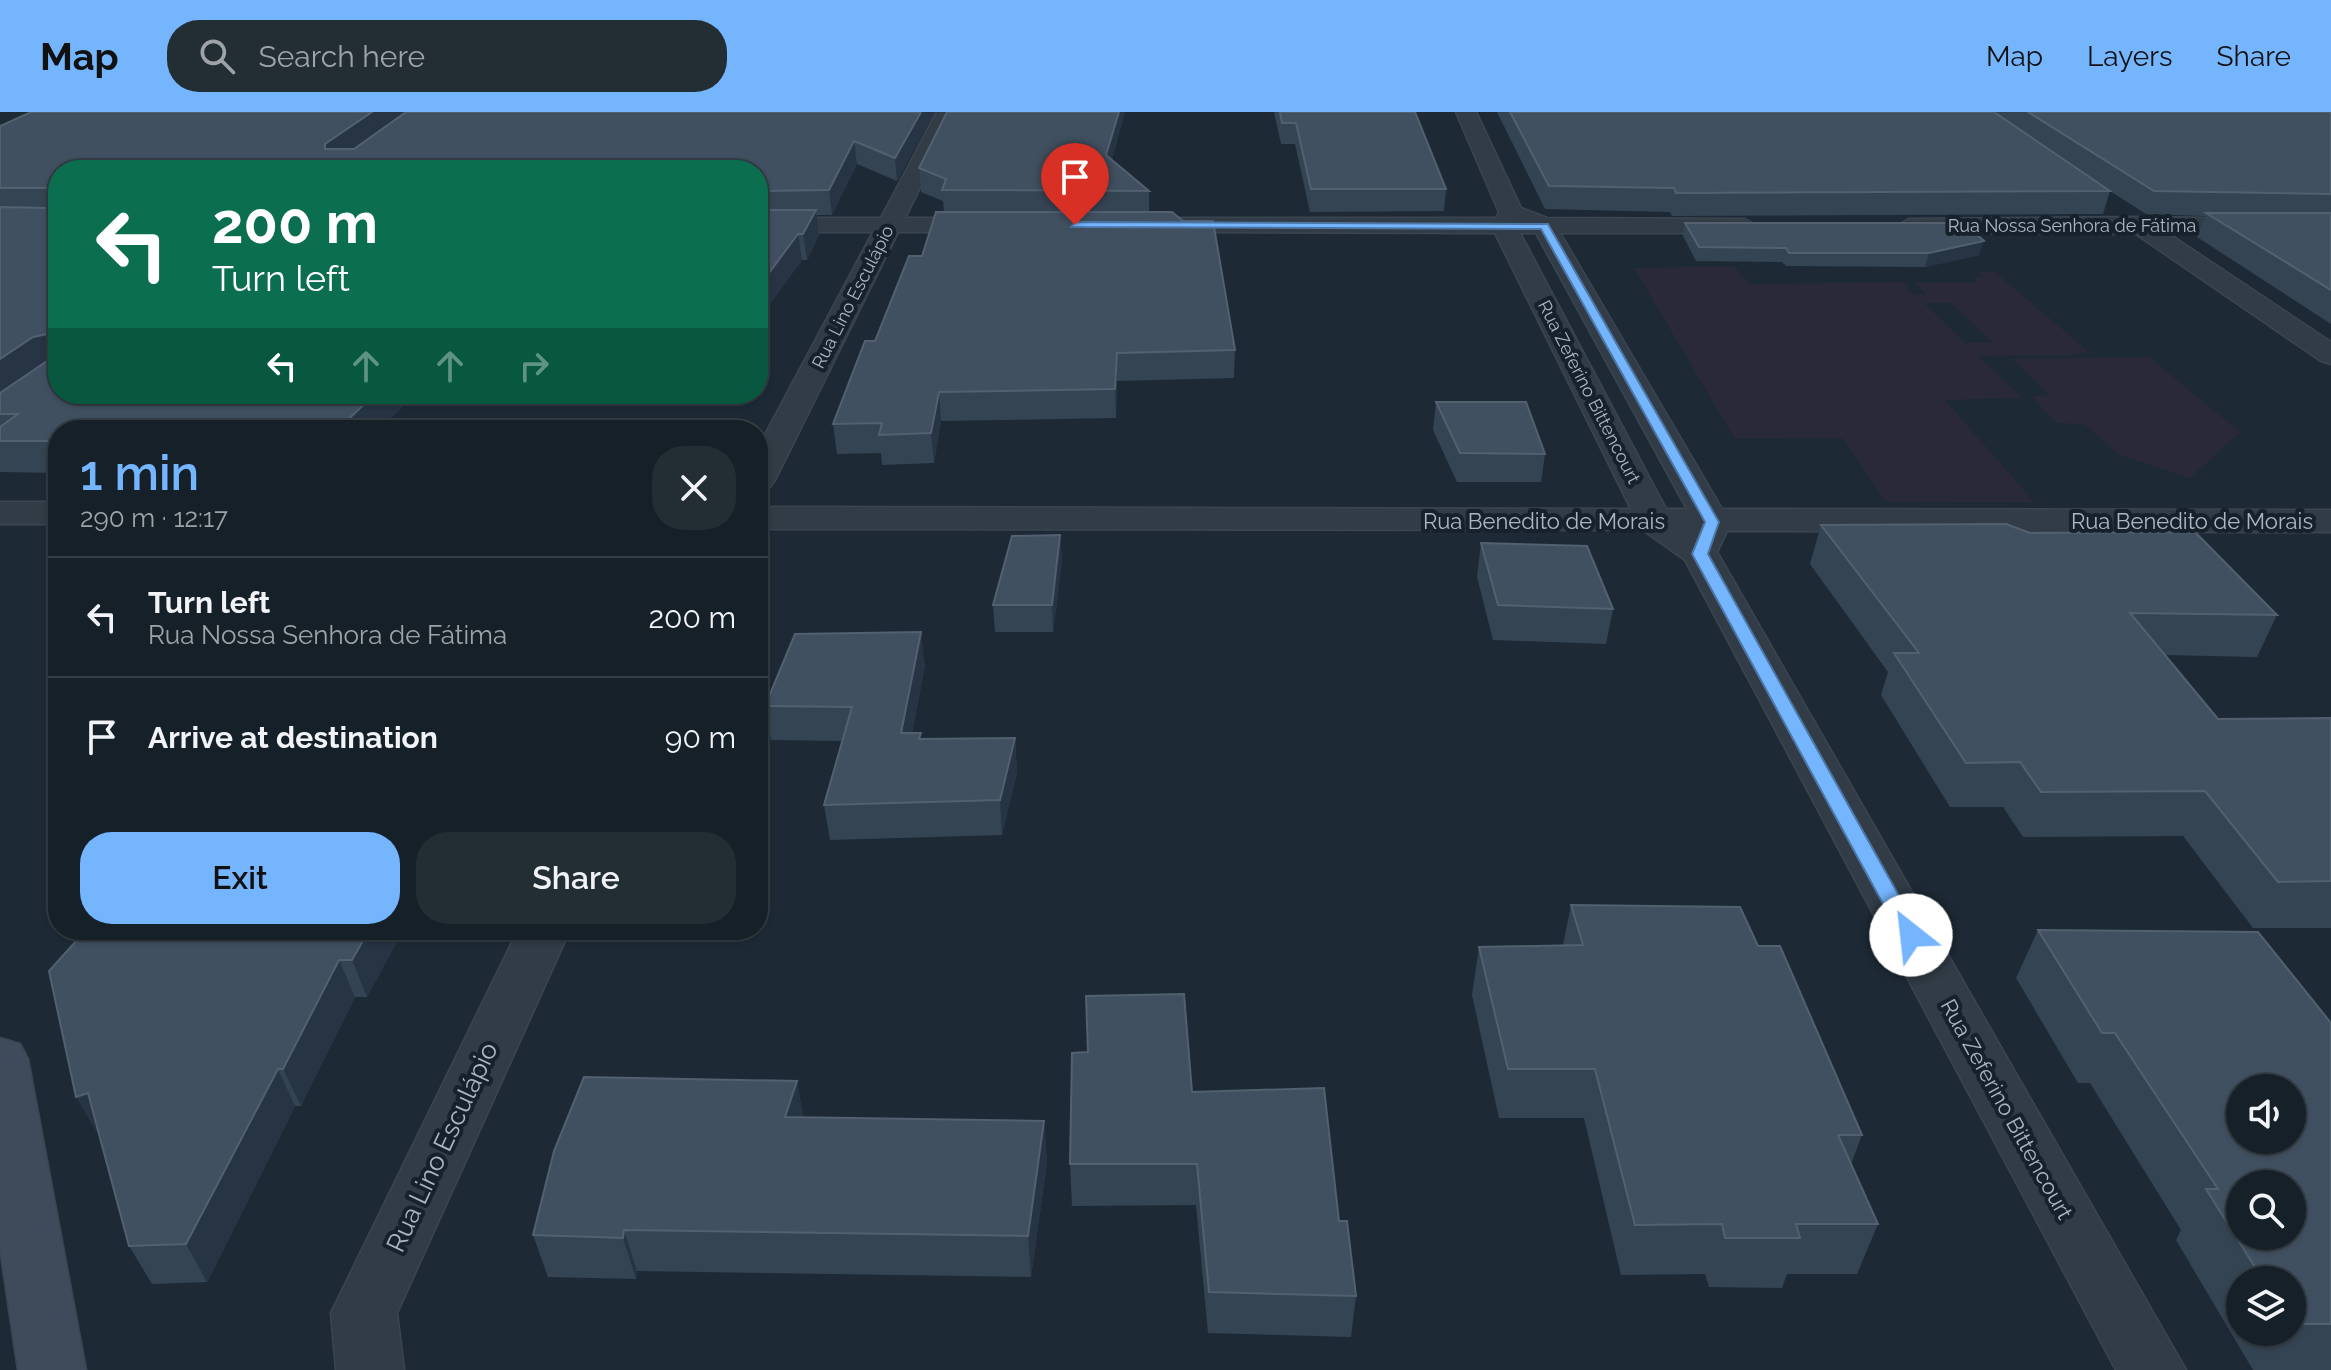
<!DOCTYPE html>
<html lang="en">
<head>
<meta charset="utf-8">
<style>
	:root { --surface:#162028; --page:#232d34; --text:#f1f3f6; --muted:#9ea3a8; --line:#353e45; --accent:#75b5fe }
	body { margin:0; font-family:Raleway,sans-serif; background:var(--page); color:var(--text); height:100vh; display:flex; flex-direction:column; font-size:30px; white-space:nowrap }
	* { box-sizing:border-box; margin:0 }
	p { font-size:26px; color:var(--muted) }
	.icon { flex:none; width:44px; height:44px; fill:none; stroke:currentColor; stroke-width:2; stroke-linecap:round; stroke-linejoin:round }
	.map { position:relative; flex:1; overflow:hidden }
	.side { position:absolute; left:48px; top:308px; width:720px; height:520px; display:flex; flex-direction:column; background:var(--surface); border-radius:32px; box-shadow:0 2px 6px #0004,0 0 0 2px var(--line) }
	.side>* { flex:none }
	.hud { position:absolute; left:48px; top:48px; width:720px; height:244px; border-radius:32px; box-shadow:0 2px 6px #0004,0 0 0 2px var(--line); background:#0b6e4f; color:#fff; overflow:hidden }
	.fabs { position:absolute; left:2226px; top:962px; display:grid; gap:16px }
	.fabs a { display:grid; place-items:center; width:80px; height:80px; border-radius:50%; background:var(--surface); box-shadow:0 2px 6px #0004,0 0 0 2px var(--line); font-size:40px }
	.pin { position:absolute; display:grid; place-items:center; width:68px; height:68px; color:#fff; margin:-82px -34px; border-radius:50% 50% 50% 0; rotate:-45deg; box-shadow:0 0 8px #0007 }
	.pin .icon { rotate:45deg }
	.me { position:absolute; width:88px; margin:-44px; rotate:331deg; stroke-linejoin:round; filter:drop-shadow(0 0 6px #0008) }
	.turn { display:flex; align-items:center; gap:28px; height:168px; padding:0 32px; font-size:36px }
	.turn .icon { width:104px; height:104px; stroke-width:2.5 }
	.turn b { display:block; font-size:56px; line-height:68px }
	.lanes { display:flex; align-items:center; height:76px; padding:0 32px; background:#0003; justify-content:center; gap:40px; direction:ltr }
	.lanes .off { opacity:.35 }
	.round { display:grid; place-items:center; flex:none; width:84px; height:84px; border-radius:32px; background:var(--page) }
	.headline { display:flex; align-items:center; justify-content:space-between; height:136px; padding:0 32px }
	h1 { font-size:48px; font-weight:600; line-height:60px; color:var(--accent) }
	.action { display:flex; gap:16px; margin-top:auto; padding:16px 32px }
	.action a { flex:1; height:92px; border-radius:32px; background:var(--accent); color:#111; font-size:32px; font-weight:600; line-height:92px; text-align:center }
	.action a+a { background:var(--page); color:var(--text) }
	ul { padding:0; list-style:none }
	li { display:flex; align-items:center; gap:24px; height:120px; padding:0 32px; border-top:2px solid var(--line) }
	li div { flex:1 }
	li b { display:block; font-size:30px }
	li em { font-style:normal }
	header { display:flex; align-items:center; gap:48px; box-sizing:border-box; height:112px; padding:0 40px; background:var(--accent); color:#111 }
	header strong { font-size:38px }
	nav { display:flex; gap:44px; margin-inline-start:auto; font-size:28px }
	.search { width:560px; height:72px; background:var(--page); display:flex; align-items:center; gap:20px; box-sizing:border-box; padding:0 28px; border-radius:32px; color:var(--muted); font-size:30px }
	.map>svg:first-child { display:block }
	.medical { fill:#2a2938; fill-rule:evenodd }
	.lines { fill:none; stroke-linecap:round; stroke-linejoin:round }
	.minor-casing { stroke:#3a4550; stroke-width:3 }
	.secondary-casing { stroke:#3a4550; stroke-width:3 }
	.minor { fill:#313c47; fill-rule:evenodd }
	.secondary { fill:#3f4b5a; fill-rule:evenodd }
	.wall { fill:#354453; fill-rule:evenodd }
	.shaded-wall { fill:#263443 }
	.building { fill:#415060; stroke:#52606f; stroke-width:2; fill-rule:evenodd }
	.route { fill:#75b5fe; stroke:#4c76a5; stroke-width:2 }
	.labels { text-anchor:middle; stroke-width:8; stroke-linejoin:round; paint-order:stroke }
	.far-street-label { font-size:18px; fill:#aab6c4; stroke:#17212b }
	.street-label { font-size:22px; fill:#aab6c4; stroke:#17212b }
	.near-street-label { font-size:26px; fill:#aab6c4; stroke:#17212b }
</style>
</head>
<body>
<header>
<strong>Map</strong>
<div class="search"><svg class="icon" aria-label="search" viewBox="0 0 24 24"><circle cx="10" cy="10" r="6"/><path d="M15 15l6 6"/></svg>Search here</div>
<nav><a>Map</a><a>Layers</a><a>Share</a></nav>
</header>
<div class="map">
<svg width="2331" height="1258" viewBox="0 0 2331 1258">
	<rect width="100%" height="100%" fill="#1d2a36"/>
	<g class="medical">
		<path d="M 1734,154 L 1750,172 L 1902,170 L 1914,182 L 1927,183 L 1915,171 L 1977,170 L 1975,165 L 1983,165 L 1978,160 L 1995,160 L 2088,239 L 2074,243 L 1979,244 L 2022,286 L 1945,288 L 2035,391 L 1886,390 L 1842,326 L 1735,327 L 1634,156 ZM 1951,191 L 1993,231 L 1965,231 L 1924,191 Z"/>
		<path d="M 2149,245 L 2240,320 L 2190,366 L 2118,342 L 2084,312 L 2056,311 L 2031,284 L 2050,283 L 2012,247 Z"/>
	</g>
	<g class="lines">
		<defs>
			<g id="minor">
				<path d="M 937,0 L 957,0 L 905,106 L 993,106 L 1005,113 L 993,120 L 898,120 L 775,368 L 770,375 L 758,378 L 758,336 L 873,120 L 758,120 L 758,106 L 881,106 Z"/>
				<path d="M 1456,0 L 1476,0 L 1521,96 L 1547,106 L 1745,107 L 1757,114 L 1745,121 L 1560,121 L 1722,397 L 2331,398 L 2331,420 L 1727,419 L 1717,440 L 2186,1258 L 2116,1258 L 1685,448 L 1643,418 L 758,417 L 758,395 L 1631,397 L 1495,121 L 1153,120 L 1141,113 L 1153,106 L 1496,106 L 1499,100 ZM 1520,121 L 1536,121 L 1687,397 L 1666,397 Z"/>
				<path d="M 2138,105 L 2331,108 L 2331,122 L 2169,122 L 2331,230 L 2331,252 L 2321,249 L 2136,122 L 1909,121 L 1897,114 L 1909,107 Z"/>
				<rect x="0" y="390" width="58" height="22"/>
				<path d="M 518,818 L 570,818 L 397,1201 L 404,1258 L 336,1258 L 331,1201 Z"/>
			</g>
			<path id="secondary" d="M 0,926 L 20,932 L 28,947 L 86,1258 L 18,1258 L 0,1136 Z"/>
		</defs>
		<use href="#minor" class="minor-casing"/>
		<use href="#secondary" class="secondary-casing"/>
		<use href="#minor" class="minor"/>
		<use href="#secondary" class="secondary"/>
	</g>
	<g class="wall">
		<path d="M 935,0 L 897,69 L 857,52 L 832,103 L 817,103 L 819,123 L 807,148 L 802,148 L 764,200 L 760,200 L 758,203 L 758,58 L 58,318 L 58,361 L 0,360 L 0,14 Z"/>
		<path d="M 947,0 L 1125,0 L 1112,47 L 1149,79 L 1149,100 L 1235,238 L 1234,266 L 1117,269 L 1116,306 L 941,309 L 934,351 L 882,353 L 881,341 L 837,342 L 833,312 L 875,229 L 922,144 L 944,100 L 943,89 L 921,80 L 919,56 Z"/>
		<path d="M 1274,0 L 1415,0 L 1446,77 L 1444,99 L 1310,100 L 1295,32 L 1281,32 Z"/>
		<path d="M 1497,0 L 2331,0 L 2331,212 L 2197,125 L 2205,104 L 2146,102 L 2110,79 L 2103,102 L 1672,104 L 1670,100 L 1545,97 Z"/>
		<path d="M 1685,111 L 1979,143 L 1925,155 L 1786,154 L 1782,150 L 1696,149 L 1683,124 Z"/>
		<path d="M 1436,290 L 1545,342 L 1541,370 L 1457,370 L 1433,318 Z"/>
		<path d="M 1821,413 L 2277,503 L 2257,545 L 2165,543 L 2218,607 L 2331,606 L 2331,816 L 2253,816 L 2183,724 L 2023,725 L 2003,695 L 1950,695 L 1881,583 L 1888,560 L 1810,452 Z"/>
		<path d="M 1060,423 L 1062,449 L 1053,520 L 995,520 L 993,493 Z"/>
		<path d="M 1481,431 L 1613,497 L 1606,532 L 1493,528 L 1477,465 Z"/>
		<path d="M 925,553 L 912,621 L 922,627 L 1015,626 L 1017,660 L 1002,723 L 830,728 L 824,693 L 842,629 L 771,628 L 765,594 Z"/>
		<path d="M 1571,793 L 1758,834 L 1862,1023 L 1851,1052 L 1878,1112 L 1857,1162 L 1787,1162 L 1782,1176 L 1709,1175 L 1705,1162 L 1621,1163 L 1584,1006 L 1499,1006 L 1472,883 L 1479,835 L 1563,833 Z"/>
		<path d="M 86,818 L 403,818 L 367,885 L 355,885 L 301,994 L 295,994 L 207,1170 L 152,1172 L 129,1134 L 98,1022 Z"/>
		<path d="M 2038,818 L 2331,911 L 2331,1258 L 2253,1258 L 2176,1128 L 2181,1118 L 2090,971 L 2078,971 L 2016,866 ZM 2240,1168 L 2292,1168 L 2292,1220 L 2240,1220 Z"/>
		<path d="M 1192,980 L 1339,1109 L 1356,1184 L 1351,1225 L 1208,1221 L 1196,1093 L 1072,1094 L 1070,1052 Z"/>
		<path d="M 804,1005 L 1044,1009 L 1047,1050 L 1031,1165 L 637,1159 L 636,1167 L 548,1165 L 533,1123 Z"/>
	</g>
	<g class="shaded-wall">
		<path d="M 372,0 L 408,0 L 332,56 L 325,37 L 325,32 Z"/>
		<path d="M 921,0 L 935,0 L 897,69 L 895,46 Z"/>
		<path d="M 1119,0 L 1125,0 L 1107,66 L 1106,43 Z"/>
		<path d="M 854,29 L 857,52 L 832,103 L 829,78 Z"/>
		<path d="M 816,98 L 819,123 L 807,148 L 803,122 Z"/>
		<path d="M 798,122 L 802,148 L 764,200 L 760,173 Z"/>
		<path d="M 1984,129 L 1979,143 L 1925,155 L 1929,141 Z"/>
		<path d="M 47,222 L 58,246 L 0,285 L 0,247 L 33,225 Z"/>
		<path d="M 1117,241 L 1117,269 L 1116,306 L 1115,277 Z"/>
		<path d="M 939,280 L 941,309 L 934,351 L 931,321 Z"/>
		<path d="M 375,282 L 416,282 L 379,318 L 337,318 Z"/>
		<path d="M 1060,423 L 1062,449 L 1053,520 L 1052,493 Z"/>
		<path d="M 921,520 L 925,553 L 905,655 L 901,621 Z"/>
		<path d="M 1015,626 L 1017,660 L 1002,723 L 1000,688 Z"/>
		<path d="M 369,818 L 403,818 L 367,885 L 352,848 Z"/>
		<path d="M 339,848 L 355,885 L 301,994 L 283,957 Z"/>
		<path d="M 278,957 L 295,994 L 207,1170 L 186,1132 Z"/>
		<path d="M 797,969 L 805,1010 L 785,1005 Z"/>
		<path d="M 88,981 L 110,1018 L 98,1022 L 76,985 Z"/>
		<path d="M 1044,1009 L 1047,1050 L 1031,1165 L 1028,1124 Z"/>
		<path d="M 624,1118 L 637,1159 L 636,1167 L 623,1126 Z"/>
	</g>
	<g class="building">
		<path d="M 31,0 L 372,0 L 325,32 L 325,37 L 354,37 L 406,0 L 921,0 L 895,46 L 854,29 L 829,78 L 758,79 L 758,58 L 58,58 L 58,282 L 375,282 L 337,318 L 58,318 L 58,329 L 0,329 L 0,315 L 18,302 L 0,302 L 0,281 L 47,249 L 47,222 L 33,225 L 0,247 L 0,95 L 48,96 L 51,79 L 48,76 L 0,76 L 0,14 Z"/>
		<path d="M 947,0 L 1119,0 L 1106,43 L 1149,79 L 942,78 L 946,67 L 919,56 Z"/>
		<path d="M 1280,0 L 1415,0 L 1446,77 L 1311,77 L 1296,11 L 1282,11 Z"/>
		<path d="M 1510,0 L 1994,0 L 2110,79 L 1676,81 L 1674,76 L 1549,74 Z"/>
		<path d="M 2028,0 L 2331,0 L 2331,82 L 2154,79 Z"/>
		<path d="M 758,98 L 816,98 L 803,122 L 798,122 L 760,173 L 758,173 Z"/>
		<path d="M 936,100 L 1172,100 L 1183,109 L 1213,109 L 1235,238 L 1117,241 L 1115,277 L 939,280 L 931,321 L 879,323 L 882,311 L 833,312 L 865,229 L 875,229 L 909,144 L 922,144 Z"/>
		<path d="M 2206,101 L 2331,101 L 2331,178 Z"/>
		<path d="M 1685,111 L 1964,111 L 1984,129 L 1929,141 L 1789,141 L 1786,136 L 1699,135 Z"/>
		<path d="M 1436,290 L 1526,290 L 1545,342 L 1460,341 Z"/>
		<path d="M 2006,412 L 2030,421 L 2195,420 L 2277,503 L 2130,501 L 2218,607 L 2331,606 L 2331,769 L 2278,770 L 2205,679 L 2041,680 L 2020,650 L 1966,651 L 1894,541 L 1919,541 L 1821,413 Z"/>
		<path d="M 1060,423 L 1052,493 L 993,493 L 1012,424 Z"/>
		<path d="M 1481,431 L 1587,434 L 1613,497 L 1498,493 Z"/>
		<path d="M 921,520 L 901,621 L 921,621 L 919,627 L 1015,626 L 1000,688 L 824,693 L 852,595 L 765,594 L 795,522 Z"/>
		<path d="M 1571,793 L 1740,795 L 1758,834 L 1780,834 L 1862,1023 L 1838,1023 L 1878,1112 L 1796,1112 L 1800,1126 L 1725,1126 L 1722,1112 L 1635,1113 L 1595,957 L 1508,957 L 1479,835 L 1583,833 Z"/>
		<path d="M 86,818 L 369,818 L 352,848 L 339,848 L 283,957 L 278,957 L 186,1132 L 129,1134 L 88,981 L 76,985 L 49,859 Z"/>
		<path d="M 2038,818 L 2258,820 L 2331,911 L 2331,1212 L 2292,1212 L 2292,1168 L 2263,1168 L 2206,1077 L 2218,1077 L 2115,921 L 2102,921 ZM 2240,976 L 2292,976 L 2292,1028 L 2240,1028 ZM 2240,1072 L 2292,1072 L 2292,1124 L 2240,1124 Z"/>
		<path d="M 1184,882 L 1192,980 L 1324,976 L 1339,1109 L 1347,1109 L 1356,1184 L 1209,1180 L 1197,1052 L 1070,1052 L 1072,941 L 1088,940 L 1086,884 Z"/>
		<path d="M 584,965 L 797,969 L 785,1005 L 1044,1009 L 1028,1124 L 624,1118 L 623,1126 L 533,1123 L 554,1039 Z"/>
	</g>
	<path class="route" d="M 1075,110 L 1548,112 L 1719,410 L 1708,442 L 1921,823 L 1918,828 L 1903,828 L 1900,823 L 1692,442 L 1705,410 L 1541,117 L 1071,115 Z"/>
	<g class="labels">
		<g class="far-street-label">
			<text x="2072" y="120">Rua Nossa Senhora de Fátima</text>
			<text transform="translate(853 185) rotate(-63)" y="6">Rua Lino Esculápio</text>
			<text transform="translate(1589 280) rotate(63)" y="6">Rua Zeferino Bittencourt</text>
		</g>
		<g class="street-label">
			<text x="1544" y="417">Rua Benedito de Morais</text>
			<text x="2192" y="417">Rua Benedito de Morais</text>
			<text transform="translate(2007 997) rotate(61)" y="8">Rua Zeferino Bittencourt</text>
		</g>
		<g class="near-street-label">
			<text transform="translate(442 1035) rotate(-65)" y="9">Rua Lino Esculápio</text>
		</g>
	</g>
</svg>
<div class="fabs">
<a><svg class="icon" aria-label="sound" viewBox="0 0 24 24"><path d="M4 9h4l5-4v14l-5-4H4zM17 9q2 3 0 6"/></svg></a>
<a><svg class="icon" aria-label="search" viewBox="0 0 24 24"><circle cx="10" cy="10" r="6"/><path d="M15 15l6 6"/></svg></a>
<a><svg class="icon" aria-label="layers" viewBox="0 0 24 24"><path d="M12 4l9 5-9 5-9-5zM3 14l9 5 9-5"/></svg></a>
</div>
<div class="pin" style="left:1075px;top:113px;background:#d93025"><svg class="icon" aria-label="arrive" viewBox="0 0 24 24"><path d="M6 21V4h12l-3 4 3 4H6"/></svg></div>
<svg class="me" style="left:1911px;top:823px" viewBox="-20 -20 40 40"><circle r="19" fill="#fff"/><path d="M0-13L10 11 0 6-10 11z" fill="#75b5fe"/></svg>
<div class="hud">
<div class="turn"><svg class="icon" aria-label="left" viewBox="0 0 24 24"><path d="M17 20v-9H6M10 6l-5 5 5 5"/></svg><div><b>200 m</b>Turn left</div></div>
<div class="lanes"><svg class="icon" aria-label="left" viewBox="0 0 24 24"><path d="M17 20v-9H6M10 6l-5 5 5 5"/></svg><svg class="icon off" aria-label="ahead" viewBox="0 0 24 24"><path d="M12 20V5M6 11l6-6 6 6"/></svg><svg class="icon off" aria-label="ahead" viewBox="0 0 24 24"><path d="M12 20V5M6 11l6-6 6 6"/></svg><svg class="icon off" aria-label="right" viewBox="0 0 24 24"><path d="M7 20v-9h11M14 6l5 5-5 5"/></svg></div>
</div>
<section class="side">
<div class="headline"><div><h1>1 min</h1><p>290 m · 12:17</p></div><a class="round"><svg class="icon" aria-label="close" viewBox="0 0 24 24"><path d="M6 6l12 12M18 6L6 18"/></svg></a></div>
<ul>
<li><svg class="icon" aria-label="left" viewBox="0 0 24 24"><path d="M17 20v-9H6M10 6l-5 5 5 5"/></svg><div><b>Turn left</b><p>Rua Nossa Senhora de Fátima</p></div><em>200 m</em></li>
<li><svg class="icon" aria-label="arrive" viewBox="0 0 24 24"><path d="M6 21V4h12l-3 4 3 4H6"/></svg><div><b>Arrive at destination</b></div><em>90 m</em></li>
</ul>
<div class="action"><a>Exit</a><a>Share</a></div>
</section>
</div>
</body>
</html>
